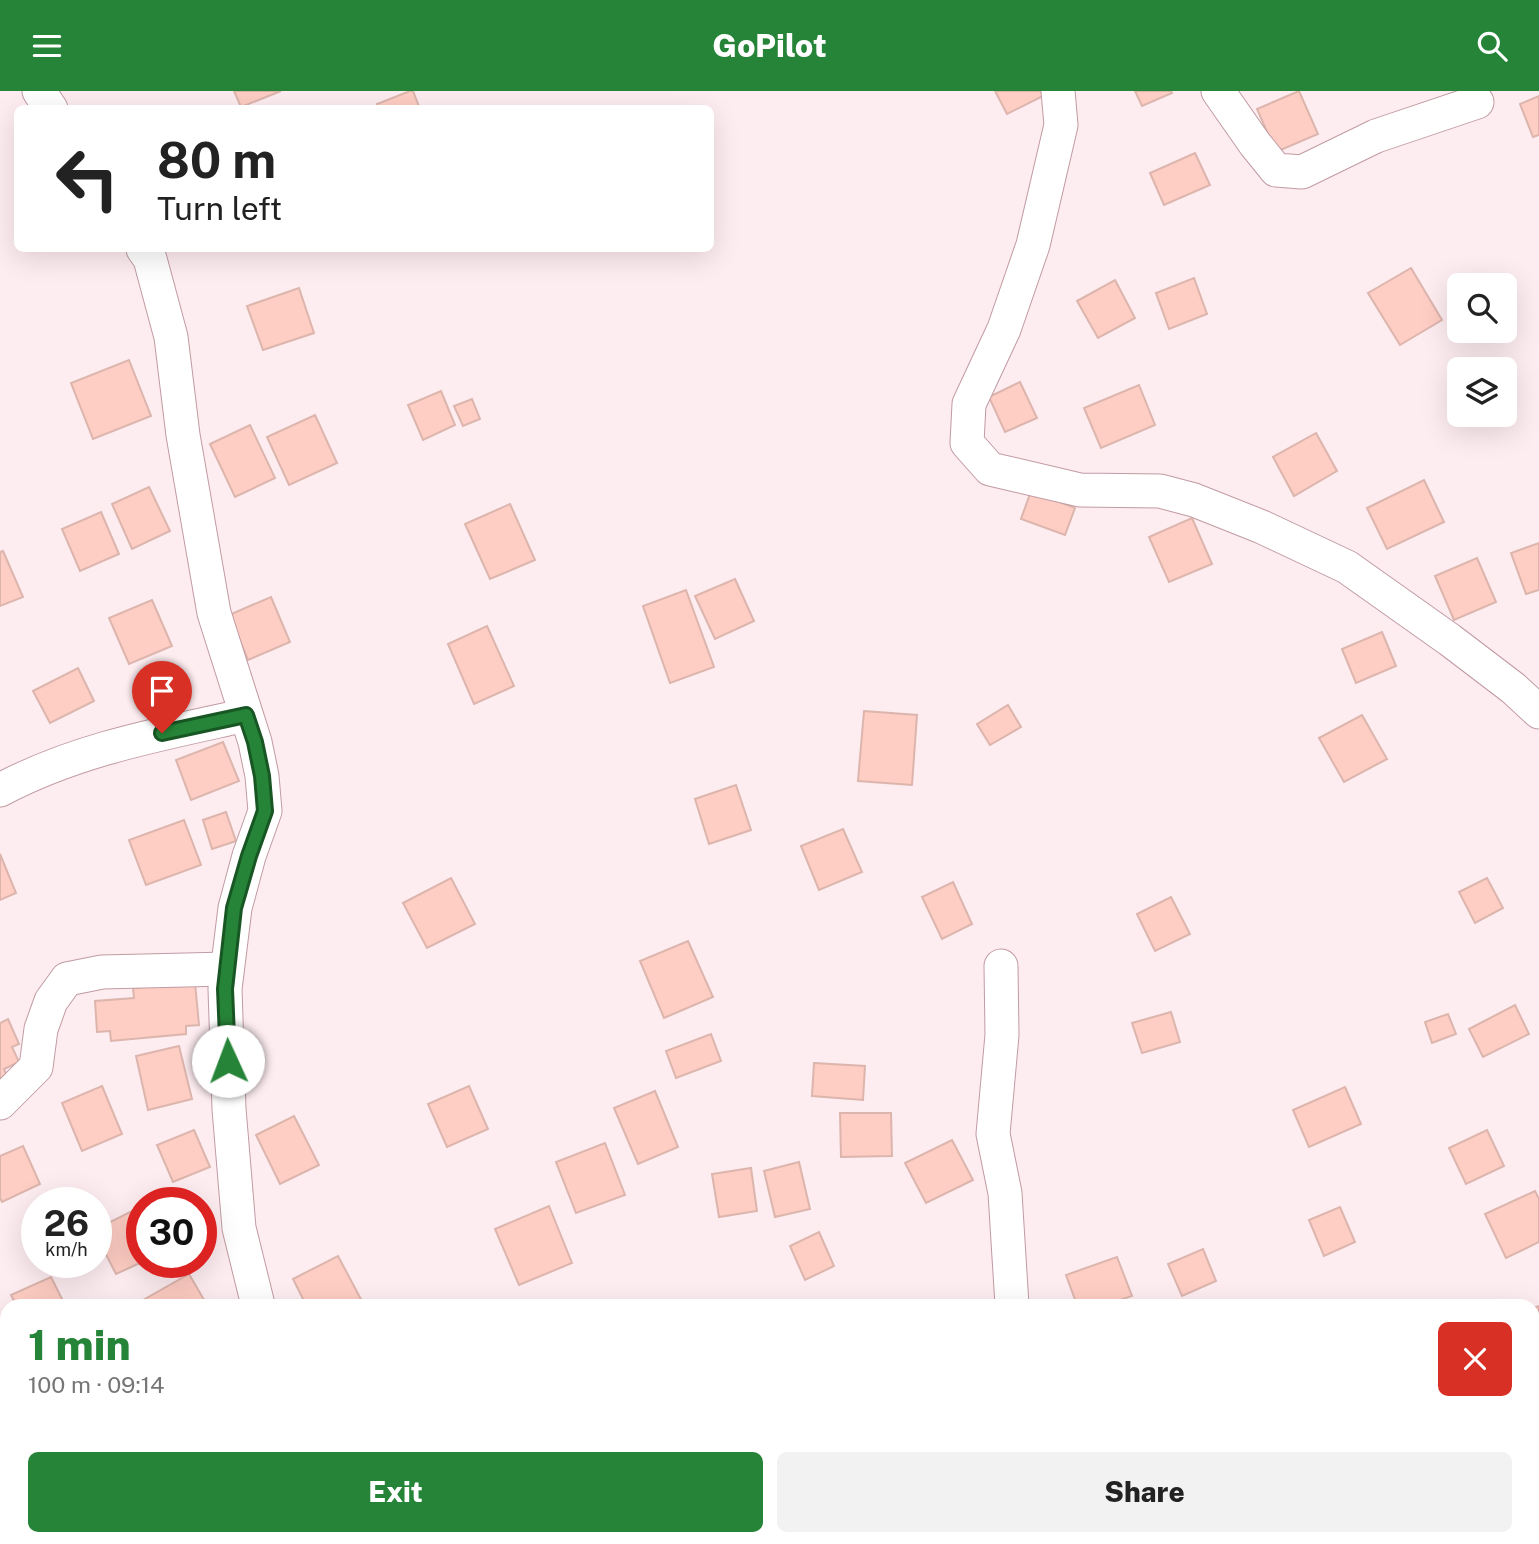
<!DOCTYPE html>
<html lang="en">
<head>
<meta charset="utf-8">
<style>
	:root { --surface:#fff; --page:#f2f2f2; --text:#222; --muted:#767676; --accent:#258437 }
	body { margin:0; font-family:"Public Sans",sans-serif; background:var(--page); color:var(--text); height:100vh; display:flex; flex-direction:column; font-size:26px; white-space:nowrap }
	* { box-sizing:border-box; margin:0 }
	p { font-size:23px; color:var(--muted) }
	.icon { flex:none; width:38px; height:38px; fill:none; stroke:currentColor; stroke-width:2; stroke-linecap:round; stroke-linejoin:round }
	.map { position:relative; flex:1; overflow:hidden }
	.panel { position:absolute; left:0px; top:1208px; width:1540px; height:247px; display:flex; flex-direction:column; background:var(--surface); border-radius:21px 21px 0 0; box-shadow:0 7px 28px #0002 }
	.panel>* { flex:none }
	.hud { position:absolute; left:14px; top:14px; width:700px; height:147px; border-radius:10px; box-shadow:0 7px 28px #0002; background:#fff; color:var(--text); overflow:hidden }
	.fabs { position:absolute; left:1447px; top:182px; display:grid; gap:14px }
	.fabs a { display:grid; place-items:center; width:70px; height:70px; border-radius:10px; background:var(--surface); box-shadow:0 7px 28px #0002; font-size:35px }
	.speed { position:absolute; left:21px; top:1096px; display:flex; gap:14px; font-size:35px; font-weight:700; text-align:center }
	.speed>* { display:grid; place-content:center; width:91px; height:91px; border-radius:50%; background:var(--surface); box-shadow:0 7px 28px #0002; line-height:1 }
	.speed small { font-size:18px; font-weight:400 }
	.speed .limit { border:10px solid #d22; background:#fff; color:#111 }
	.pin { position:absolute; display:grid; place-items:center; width:60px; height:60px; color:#fff; margin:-72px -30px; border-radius:50% 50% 50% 0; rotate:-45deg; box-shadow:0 0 7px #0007 }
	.pin .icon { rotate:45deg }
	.me { position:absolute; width:77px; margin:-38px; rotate:358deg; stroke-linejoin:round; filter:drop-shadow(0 0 5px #0008) }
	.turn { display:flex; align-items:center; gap:24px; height:147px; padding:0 28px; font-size:32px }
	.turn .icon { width:91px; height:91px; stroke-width:2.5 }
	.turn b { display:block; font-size:49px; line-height:60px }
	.round { display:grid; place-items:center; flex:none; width:74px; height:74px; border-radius:10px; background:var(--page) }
	.headline { display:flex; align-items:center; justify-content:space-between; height:119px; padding:0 28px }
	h1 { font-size:42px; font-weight:800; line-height:52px; color:var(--accent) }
	.primary-button { display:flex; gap:14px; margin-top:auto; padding:14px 28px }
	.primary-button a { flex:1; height:80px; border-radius:10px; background:var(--accent); color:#fff; font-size:28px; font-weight:800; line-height:80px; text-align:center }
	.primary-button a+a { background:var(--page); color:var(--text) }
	header { display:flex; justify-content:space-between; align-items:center; height:91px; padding:0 28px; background:var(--accent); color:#fff; font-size:32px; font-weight:800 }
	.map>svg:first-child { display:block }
	.building { fill:#fecdc3; stroke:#dcb5ad; stroke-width:2 }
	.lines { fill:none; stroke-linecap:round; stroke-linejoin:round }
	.street-casing { stroke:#c19ba3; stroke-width:35 }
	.street { stroke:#fff; stroke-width:33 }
	.route-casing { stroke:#185624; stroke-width:18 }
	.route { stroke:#258437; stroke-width:12 }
</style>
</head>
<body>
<header><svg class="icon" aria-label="menu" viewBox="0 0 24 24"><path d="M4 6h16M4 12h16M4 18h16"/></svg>GoPilot<svg class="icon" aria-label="search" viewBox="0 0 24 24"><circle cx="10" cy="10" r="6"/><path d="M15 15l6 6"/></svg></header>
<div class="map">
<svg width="1539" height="1453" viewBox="0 0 1539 1453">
	<rect width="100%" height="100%" fill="#fdecf0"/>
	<g class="building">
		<path d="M 234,0 L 281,0 L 241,16 Z"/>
		<path d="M 410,0 L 413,0 L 420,18 L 379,18 L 377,13 Z"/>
		<path d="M 995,0 L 1041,0 L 1043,5 L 1007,23 Z"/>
		<path d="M 1135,0 L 1171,0 L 1172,2 L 1142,15 Z"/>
		<path d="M 1299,0 L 1318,43 L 1276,61 L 1257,18 Z"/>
		<path d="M 1539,5 L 1539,44 L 1533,46 L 1520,13 Z"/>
		<path d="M 1195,62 L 1210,94 L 1164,114 L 1150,82 Z"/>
		<path d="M 1411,177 L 1442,229 L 1400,254 L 1368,202 Z"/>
		<path d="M 1194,187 L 1207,223 L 1169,238 L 1156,202 Z"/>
		<path d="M 1115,189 L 1135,227 L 1098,247 L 1077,210 Z"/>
		<path d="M 299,197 L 314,242 L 263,259 L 247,215 Z"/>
		<path d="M 129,269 L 151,325 L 93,348 L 71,292 Z"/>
		<path d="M 1020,291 L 1037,327 L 1005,341 L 989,306 Z"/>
		<path d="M 1139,294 L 1155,334 L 1101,357 L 1084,317 Z"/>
		<path d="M 441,300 L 455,334 L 423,349 L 408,314 Z"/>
		<path d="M 472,308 L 480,328 L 463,335 L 454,315 Z"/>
		<path d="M 315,324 L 337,372 L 289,394 L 267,346 Z"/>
		<path d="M 250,334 L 275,387 L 235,406 L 210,353 Z"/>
		<path d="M 1316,342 L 1337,380 L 1294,405 L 1273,366 Z"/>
		<path d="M 1424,389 L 1444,431 L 1387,458 L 1367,417 Z"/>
		<path d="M 149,396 L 170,440 L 132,458 L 112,413 Z"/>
		<path d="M 1031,400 L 1075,417 L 1065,444 L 1021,428 Z"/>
		<path d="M 510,413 L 535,469 L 490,488 L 465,433 Z"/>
		<path d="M 101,421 L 119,463 L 80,480 L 62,438 Z"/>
		<path d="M 1192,427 L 1212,473 L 1169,491 L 1149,446 Z"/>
		<path d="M 1539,452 L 1539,499 L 1526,503 L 1511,462 Z"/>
		<path d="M 3,460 L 23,506 L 0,515 L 0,461 Z"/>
		<path d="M 1477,467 L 1496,511 L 1454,529 L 1435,485 Z"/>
		<path d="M 735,488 L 754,530 L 715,548 L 695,505 Z"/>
		<path d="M 686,499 L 714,576 L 670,592 L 643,515 Z"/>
		<path d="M 271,506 L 290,551 L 248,569 L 229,524 Z"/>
		<path d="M 152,509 L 172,555 L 129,573 L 109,527 Z"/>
		<path d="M 487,535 L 514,595 L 474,613 L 448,553 Z"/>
		<path d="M 1382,541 L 1396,575 L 1356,592 L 1342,558 Z"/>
		<path d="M 78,577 L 94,610 L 50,632 L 33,600 Z"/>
		<path d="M 1008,614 L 1021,636 L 990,654 L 977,633 Z"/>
		<path d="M 864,620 L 917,624 L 912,694 L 858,690 Z"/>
		<path d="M 1362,624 L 1387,668 L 1344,691 L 1319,647 Z"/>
		<path d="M 223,651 L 239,690 L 191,709 L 176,669 Z"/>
		<path d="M 736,694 L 751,739 L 709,753 L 695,708 Z"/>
		<path d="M 226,721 L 236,750 L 212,758 L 203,729 Z"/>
		<path d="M 184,729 L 201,774 L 146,794 L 129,749 Z"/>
		<path d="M 843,738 L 862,781 L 819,799 L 801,755 Z"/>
		<path d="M 0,763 L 16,802 L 0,809 Z"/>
		<path d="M 451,787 L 475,833 L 427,857 L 403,812 Z"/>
		<path d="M 1487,787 L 1503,817 L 1475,832 L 1459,801 Z"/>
		<path d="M 953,791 L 972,833 L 942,848 L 922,806 Z"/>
		<path d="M 1171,806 L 1190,843 L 1155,860 L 1137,823 Z"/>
		<path d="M 688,850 L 713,906 L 664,927 L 640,870 Z"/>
		<path d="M 195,892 L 199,934 L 186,935 L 186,943 L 111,950 L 110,940 L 97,941 L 95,910 L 134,907 L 133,897 Z"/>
		<path d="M 1515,914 L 1529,943 L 1483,966 L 1469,938 Z"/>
		<path d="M 1171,921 L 1180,951 L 1142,962 L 1132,932 Z"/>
		<path d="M 1448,923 L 1456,943 L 1432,952 L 1425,931 Z"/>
		<path d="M 8,928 L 19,953 L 12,956 L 19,971 L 4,978 L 9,990 L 0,994 L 0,932 Z"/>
		<path d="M 711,943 L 721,970 L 676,987 L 666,960 Z"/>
		<path d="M 179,955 L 192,1008 L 148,1019 L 136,965 Z"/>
		<path d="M 814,972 L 865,975 L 863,1009 L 812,1005 Z"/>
		<path d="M 102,995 L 122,1043 L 82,1060 L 62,1012 Z"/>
		<path d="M 469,995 L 488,1038 L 447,1056 L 428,1013 Z"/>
		<path d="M 1345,996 L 1361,1033 L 1309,1056 L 1293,1019 Z"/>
		<path d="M 655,1000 L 678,1056 L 638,1073 L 614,1017 Z"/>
		<path d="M 840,1022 L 891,1022 L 892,1065 L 841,1066 Z"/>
		<path d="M 294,1025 L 319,1074 L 280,1093 L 256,1044 Z"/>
		<path d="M 194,1039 L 210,1076 L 173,1091 L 157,1054 Z"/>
		<path d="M 1487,1039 L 1504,1075 L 1466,1093 L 1449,1057 Z"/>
		<path d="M 952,1049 L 973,1089 L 926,1112 L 905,1072 Z"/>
		<path d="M 605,1052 L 625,1104 L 576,1122 L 556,1071 Z"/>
		<path d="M 23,1055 L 40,1093 L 2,1111 L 0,1107 L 0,1065 Z"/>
		<path d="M 799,1071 L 810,1118 L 775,1126 L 764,1080 Z"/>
		<path d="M 751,1077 L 757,1120 L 719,1126 L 712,1083 Z"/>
		<path d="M 1535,1100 L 1539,1108 L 1539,1151 L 1506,1167 L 1485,1123 Z"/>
		<path d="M 142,1115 L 142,1171 L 116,1183 L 96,1144 L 96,1138 Z"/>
		<path d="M 549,1115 L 572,1172 L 519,1194 L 495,1138 Z"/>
		<path d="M 1340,1116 L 1355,1151 L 1324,1165 L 1309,1129 Z"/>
		<path d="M 819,1141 L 834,1175 L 805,1189 L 790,1155 Z"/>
		<path d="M 1203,1158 L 1216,1190 L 1182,1205 L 1168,1173 Z"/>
		<path d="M 338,1165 L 364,1214 L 306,1214 L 293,1188 Z"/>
		<path d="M 1117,1166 L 1132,1205 L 1105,1214 L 1077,1214 L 1066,1184 Z"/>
		<path d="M 189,1183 L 207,1214 L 146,1214 L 143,1209 Z"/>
		<path d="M 51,1186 L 65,1214 L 16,1214 L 11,1204 Z"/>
		<path d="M 1539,1215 L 1539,1280 L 1537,1281 L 1533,1271 L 1533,1217 Z"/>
		<path d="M 419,1447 L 456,1447 L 459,1453 L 410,1453 L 409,1452 Z"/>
	</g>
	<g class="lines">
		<defs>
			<g id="street">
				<path d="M 39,0 L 51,18"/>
				<path d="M 1058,0 L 1061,34 L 1033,154 L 1004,238 L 969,313 L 967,352 L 990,378 L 1080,399 L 1160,400 L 1194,409 L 1262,436 L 1347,476 L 1450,549 L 1513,597 L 1539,621"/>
				<path d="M 1218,0 L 1255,53 L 1276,79 L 1302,81 L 1376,45 L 1477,11"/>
				<path d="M 143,158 L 150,168 L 171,246 L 183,344 L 214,522 L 255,651 L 262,685 L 265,720 L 249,765 L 235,817 L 225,898 L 229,1018 L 239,1137 L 258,1214"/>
				<path d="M 0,699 C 77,658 161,643 246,624"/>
				<path d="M 1001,875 L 1002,944 L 993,1043 L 1005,1102 L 1012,1214"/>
				<path d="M 0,1012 L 36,976 L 41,938 L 51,910 L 67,888 L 102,881 L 227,878"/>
				<path d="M 156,1447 L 158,1453"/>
				<path d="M 339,1447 L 342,1453"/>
				<path d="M 745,1453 L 756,1447"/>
			</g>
		</defs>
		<use href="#street" class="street-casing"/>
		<use href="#street" class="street"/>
	</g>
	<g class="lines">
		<defs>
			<path id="route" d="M 162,642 L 246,624 L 255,651 L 262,685 L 265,720 L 249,765 L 234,817 L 225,898 L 228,970"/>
		</defs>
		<use href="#route" class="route-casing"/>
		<use href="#route" class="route"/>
	</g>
</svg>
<div class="fabs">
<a><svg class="icon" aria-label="search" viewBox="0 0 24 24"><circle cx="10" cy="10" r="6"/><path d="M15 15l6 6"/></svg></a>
<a><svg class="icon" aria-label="layers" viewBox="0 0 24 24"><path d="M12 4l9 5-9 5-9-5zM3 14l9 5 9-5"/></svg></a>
</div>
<div class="speed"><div>26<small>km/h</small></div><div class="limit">30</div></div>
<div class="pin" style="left:162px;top:642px;background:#d93025"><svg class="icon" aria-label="arrive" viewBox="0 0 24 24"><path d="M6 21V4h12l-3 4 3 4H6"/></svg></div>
<svg class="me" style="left:228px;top:970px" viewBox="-20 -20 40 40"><circle r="19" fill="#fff"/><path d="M0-13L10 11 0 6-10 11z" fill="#258437"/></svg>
<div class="hud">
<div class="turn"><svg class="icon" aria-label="left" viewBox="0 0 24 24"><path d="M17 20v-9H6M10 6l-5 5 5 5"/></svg><div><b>80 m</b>Turn left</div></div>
</div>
<section class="panel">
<div class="headline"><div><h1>1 min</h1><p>100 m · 09:14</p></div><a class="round" style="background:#d93025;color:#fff"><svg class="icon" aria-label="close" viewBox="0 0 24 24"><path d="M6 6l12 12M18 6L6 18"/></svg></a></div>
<div class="primary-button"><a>Exit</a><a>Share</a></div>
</section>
</div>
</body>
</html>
